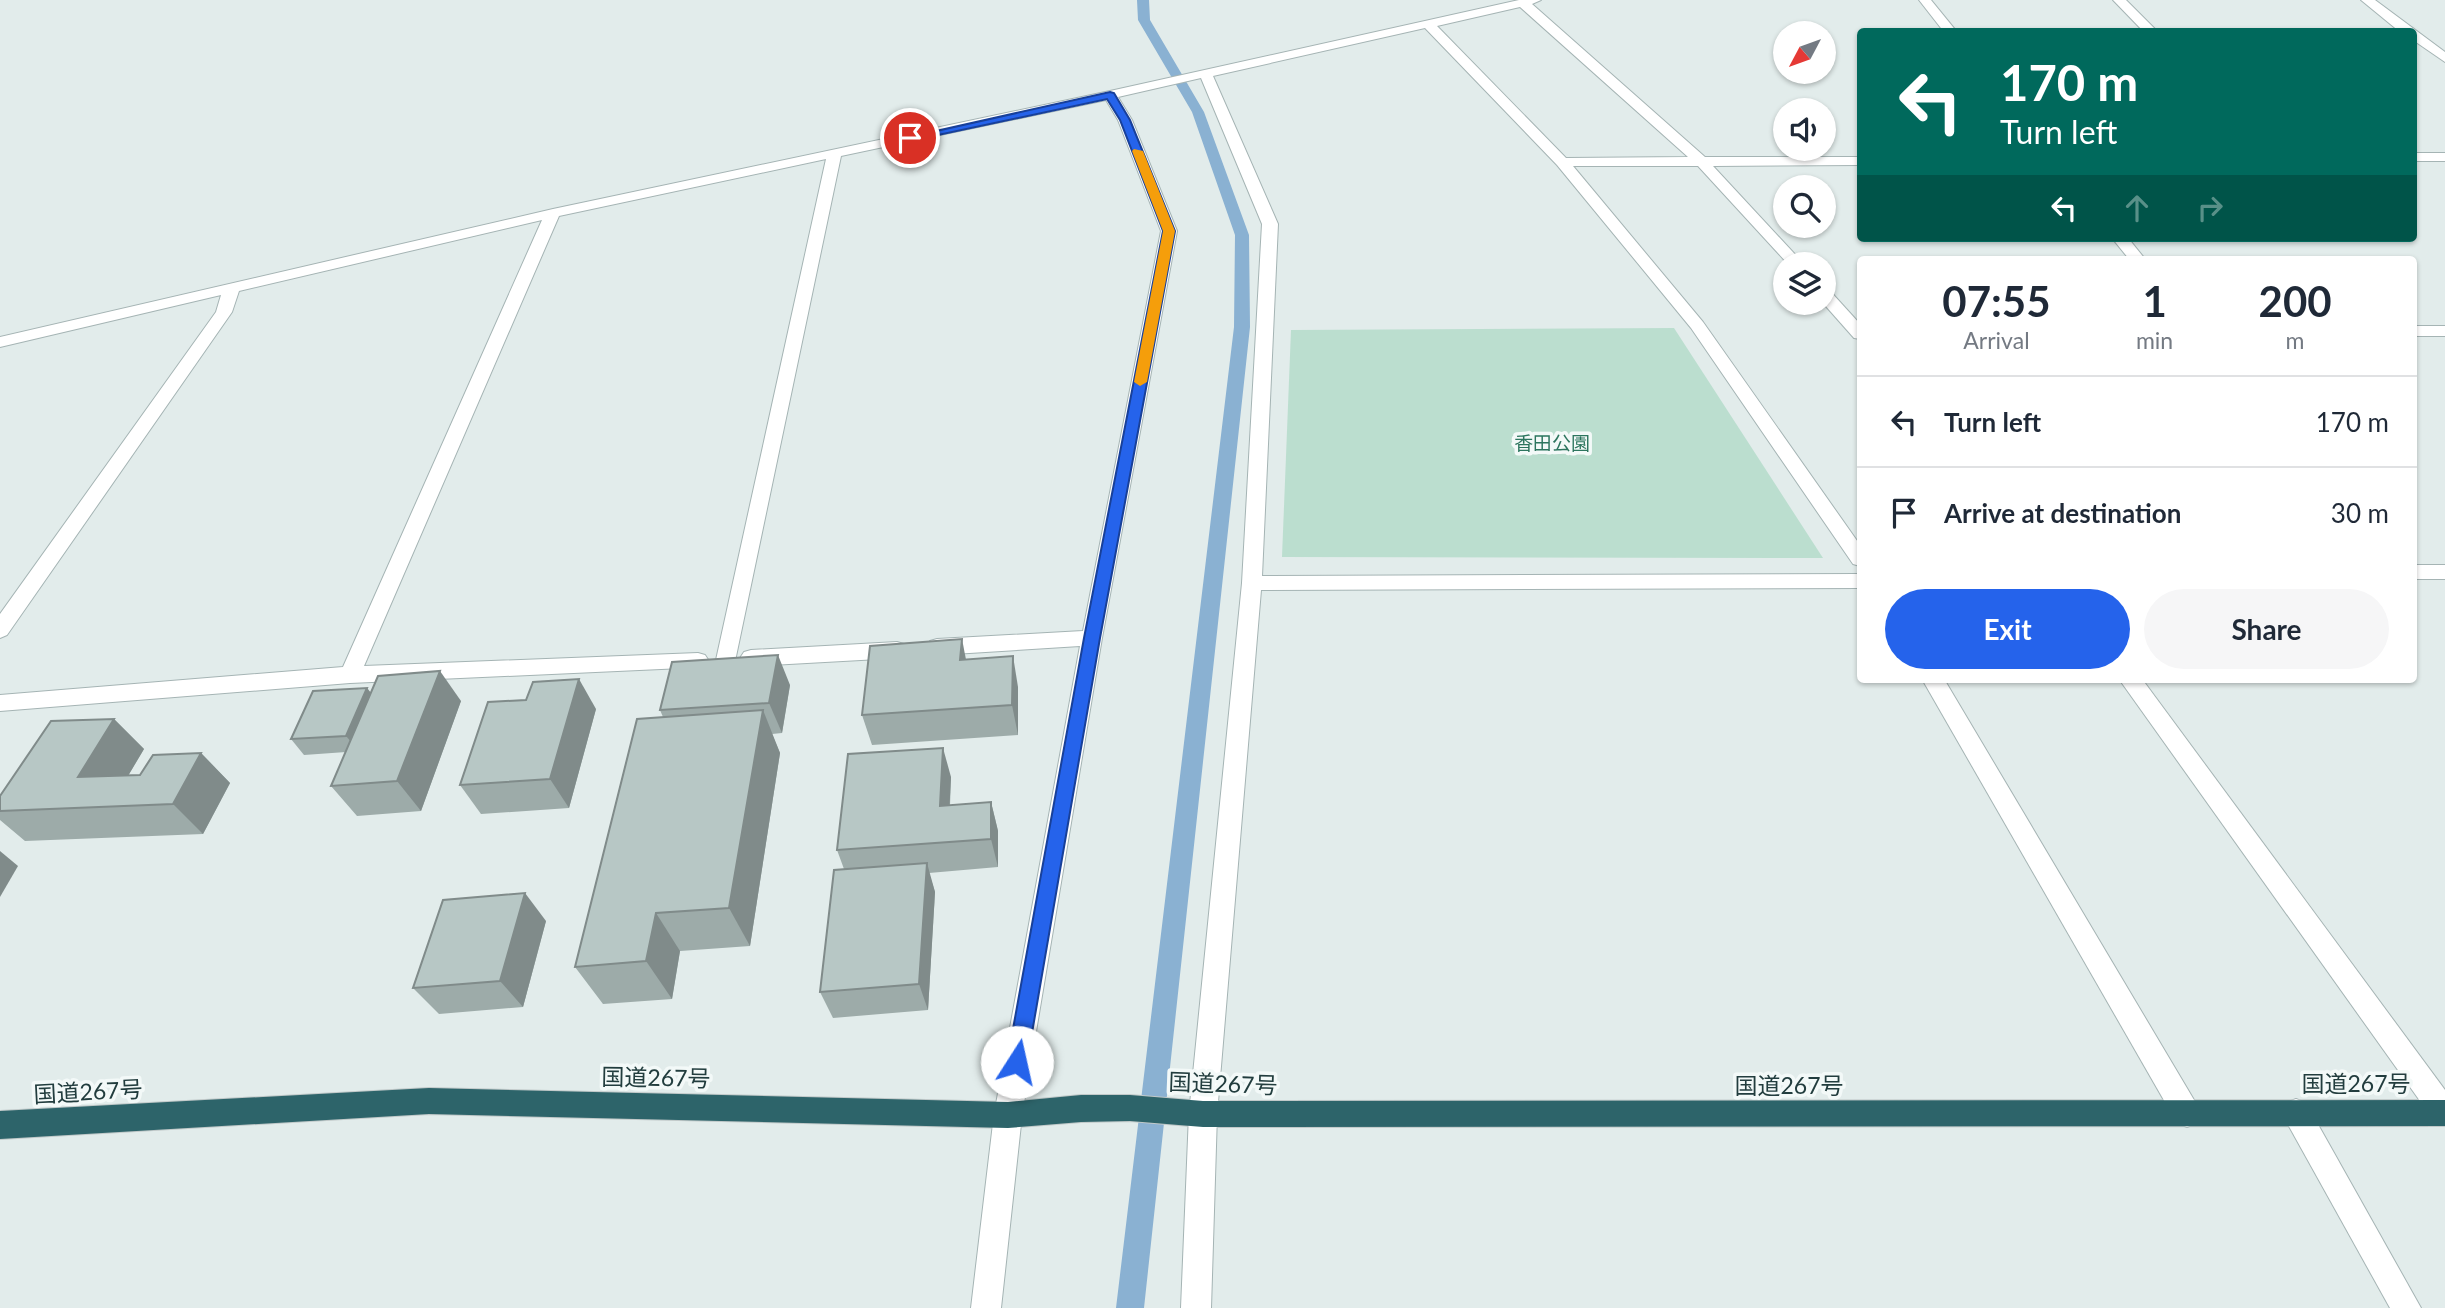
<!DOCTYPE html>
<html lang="en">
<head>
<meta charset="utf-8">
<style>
	:root { --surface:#fff; --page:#f6f6f7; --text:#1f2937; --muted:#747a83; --line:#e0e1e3; --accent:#2563eb }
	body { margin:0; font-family:Lato,"Noto Sans JP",sans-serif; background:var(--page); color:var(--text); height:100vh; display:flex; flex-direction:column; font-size:26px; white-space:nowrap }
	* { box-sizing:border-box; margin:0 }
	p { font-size:23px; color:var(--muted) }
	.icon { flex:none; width:38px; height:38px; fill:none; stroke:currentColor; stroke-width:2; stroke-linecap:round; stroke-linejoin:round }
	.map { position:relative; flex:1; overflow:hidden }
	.sheet { position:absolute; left:1857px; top:256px; width:560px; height:427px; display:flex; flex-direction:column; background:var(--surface); border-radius:7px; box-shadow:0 2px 5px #0004 }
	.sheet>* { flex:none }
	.banner { position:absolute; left:1857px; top:28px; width:560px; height:214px; border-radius:7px; box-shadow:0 2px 5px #0004; background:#00695c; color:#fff; overflow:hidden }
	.needle { width:46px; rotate:229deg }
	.controls { position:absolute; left:1773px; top:21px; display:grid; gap:14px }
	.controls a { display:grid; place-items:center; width:63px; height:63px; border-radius:50%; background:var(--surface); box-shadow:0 2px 5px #0004; font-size:35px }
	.pin { position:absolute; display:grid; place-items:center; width:60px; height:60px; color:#fff; margin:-30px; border:4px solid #fff; border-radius:50%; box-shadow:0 2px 7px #0007 }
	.me { position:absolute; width:77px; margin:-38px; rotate:10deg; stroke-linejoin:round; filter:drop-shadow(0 0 5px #0008) }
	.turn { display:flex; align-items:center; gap:24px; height:147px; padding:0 28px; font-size:32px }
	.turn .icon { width:91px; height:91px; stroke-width:2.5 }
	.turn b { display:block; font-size:49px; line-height:60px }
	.lanes { display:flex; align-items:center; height:66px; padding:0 28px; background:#0003; justify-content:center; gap:35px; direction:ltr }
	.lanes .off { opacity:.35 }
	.eta { display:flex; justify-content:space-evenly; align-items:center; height:119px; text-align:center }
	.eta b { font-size:42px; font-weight:700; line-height:49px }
	.cta { display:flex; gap:14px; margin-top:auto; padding:14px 28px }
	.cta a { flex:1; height:80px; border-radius:42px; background:var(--accent); color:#fff; font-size:28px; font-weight:700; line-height:80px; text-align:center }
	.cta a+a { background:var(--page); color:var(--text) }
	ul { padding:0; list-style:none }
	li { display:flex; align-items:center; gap:21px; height:91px; padding:0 28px; border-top:2px solid var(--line) }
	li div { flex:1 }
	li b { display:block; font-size:26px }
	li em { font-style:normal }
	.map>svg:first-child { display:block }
	.green { fill:#bbdecf }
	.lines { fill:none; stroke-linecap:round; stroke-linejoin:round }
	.stream { fill:#8ab1d2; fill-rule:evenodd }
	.minor-casing { stroke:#a5b4b4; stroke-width:2 }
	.highway-casing { stroke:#c1c9c9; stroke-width:2 }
	.minor { fill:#fff; fill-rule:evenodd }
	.highway { fill:#2d646a; fill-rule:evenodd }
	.wall { fill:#9daba9 }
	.shaded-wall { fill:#808b8a }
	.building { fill:#b7c7c5; stroke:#808b8a; stroke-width:2 }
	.route { fill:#2563eb; stroke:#184099; stroke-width:2 }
	.slow { fill:#f59e0b }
	.labels { text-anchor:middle; stroke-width:7; stroke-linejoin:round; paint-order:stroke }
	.park-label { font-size:19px; fill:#2c755e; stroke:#f3f9f8 }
	.near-street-label { font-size:23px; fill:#223d3e; stroke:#f3f9f8 }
</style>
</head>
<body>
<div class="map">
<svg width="2445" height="1308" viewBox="0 0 2445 1308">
	<rect width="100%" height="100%" fill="#e2eceb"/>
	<path class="green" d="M 1674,328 L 1823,558 L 1282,557 L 1291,330 Z"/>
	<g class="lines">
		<path class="stream" d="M 1137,0 L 1149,0 L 1150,20 L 1204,112 L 1249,235 L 1250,327 L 1144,1308 L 1116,1308 L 1234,327 L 1235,235 L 1192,112 L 1138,20 Z"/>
		<defs>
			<g id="minor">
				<path d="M 1519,0 L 1541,0 L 1532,4 L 1705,157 L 1860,157 L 1860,165 L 1713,166 L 1804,264 L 1788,264 L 1698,166 L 1573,166 L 1703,322 L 1860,545 L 1860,566 L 1853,564 L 1691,328 L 1557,165 L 1425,28 L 1213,76 L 1278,224 L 1262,576 L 1860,574 L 1860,588 L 1261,590 L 1217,1114 L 1211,1308 L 1181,1308 L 1189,1114 L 1242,583 L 1262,224 L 1201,78 L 1118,97 L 1132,120 L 1177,231 L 1102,638 L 1022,1115 L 1001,1308 L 971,1308 L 994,1115 L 1080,646 L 937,655 L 930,653 L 927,647 L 930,641 L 937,639 L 1083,631 L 1161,231 L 1118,120 L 1106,100 L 841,156 L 734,666 L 727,668 L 720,666 L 716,660 L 826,159 L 559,216 L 364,666 L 698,653 L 705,655 L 709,661 L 705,667 L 350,683 L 0,711 L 0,695 L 343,667 L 542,220 L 239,291 L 232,312 L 7,635 L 0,638 L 0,614 L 216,312 L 221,295 L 0,347 L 0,337 L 553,209 L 1110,91 ZM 1520,7 L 1688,157 L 1566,158 L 1437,26 Z"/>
				<path d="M 1919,0 L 1931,0 L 1957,32 L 1944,32 Z"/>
				<path d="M 2113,0 L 2126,0 L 2158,32 L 2144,32 Z"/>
				<path d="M 2361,0 L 2375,0 L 2445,52 L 2445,62 L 2413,40 L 2413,32 L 2400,32 Z"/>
				<rect x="2413" y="153" width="32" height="8"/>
				<path d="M 2112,238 L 2128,238 L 2145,259 L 2129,259 Z"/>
				<path d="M 1824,289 L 1830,291 L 1860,324 L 1860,339 L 1854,338 L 1823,303 Z"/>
				<rect x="2413" y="326" width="32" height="10"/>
				<rect x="2413" y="565" width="32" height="14"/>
				<path d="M 897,642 L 904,644 L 907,650 L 904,656 L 897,658 L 751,666 L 744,664 L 740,658 L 744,652 L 751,650 Z"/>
				<path d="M 1922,679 L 1944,679 L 2197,1105 L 2201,1114 L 2197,1123 L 2187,1127 L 2177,1123 Z"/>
				<path d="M 2119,679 L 2142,679 L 2445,1090 L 2445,1126 L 2435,1122 Z"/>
				<path d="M 2296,1099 L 2306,1103 L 2421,1308 L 2390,1308 L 2286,1121 L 2282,1112 L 2286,1103 Z"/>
			</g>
			<path id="highway" d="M 429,1088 L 1008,1102 L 1081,1095 L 1130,1095 L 1203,1101 L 2445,1100 L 2445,1126 L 1203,1127 L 1130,1121 L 1081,1122 L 1008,1128 L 429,1114 L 0,1139 L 0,1111 Z"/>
		</defs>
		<use href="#minor" class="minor-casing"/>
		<use href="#highway" class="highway-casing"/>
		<use href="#minor" class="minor"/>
		<use href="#highway" class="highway"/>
	</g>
	<g class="wall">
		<path d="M 966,659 L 1018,687 L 1018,735 L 872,745 L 862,715 Z"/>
		<path d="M 790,685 L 782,733 L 772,734 L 780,753 L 750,946 L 680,951 L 672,999 L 603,1004 L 575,967 L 663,717 L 660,710 Z"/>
		<path d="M 367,688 L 371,693 L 461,701 L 421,811 L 357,816 L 331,786 L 346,752 L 304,755 L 291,739 Z"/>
		<path d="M 596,709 L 569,808 L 481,814 L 460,785 Z"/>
		<path d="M 114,719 L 144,749 L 128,776 L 140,775 L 201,753 L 230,783 L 203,834 L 25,841 L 0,820 L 0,796 Z"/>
		<path d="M 951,777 L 950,806 L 991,802 L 998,831 L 998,867 L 929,873 L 935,892 L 928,1010 L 833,1018 L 820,992 L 844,869 L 837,850 Z"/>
		<path d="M 546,921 L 523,1007 L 439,1014 L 413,988 Z"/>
	</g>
	<g class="shaded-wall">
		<path d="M 962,639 L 968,670 L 960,660 Z"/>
		<path d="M 778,655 L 790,685 L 782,733 L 769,703 Z"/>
		<path d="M 1013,656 L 1018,687 L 1018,735 L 1012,705 Z"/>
		<path d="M 440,671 L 461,701 L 421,811 L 397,781 Z"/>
		<path d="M 579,679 L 596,709 L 569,808 L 550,779 Z"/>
		<path d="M 367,688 L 379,704 L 359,751 L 346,736 Z"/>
		<path d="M 763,710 L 780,753 L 750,946 L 729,908 Z"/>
		<path d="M 114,719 L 144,749 L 110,806 L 78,777 Z"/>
		<path d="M 943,748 L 951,777 L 948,835 L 940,806 Z"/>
		<path d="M 201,753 L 230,783 L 203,834 L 173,804 Z"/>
		<path d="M 991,802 L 998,831 L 998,867 L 991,839 Z"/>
		<path d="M 0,851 L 18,866 L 0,897 Z"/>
		<path d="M 927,863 L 935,892 L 928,1010 L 919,984 Z"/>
		<path d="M 525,893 L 546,921 L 523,1007 L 500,981 Z"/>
		<path d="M 656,913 L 680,951 L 672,999 L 646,961 Z"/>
	</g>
	<g class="building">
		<path d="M 962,639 L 960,660 L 1013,656 L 1012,705 L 862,715 L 870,646 Z"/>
		<path d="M 778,655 L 769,703 L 660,710 L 672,662 Z"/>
		<path d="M 440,671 L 397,781 L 331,786 L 378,676 Z"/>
		<path d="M 579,679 L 550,779 L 460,785 L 488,702 L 526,700 L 533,682 Z"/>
		<path d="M 367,688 L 346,736 L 291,739 L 313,691 Z"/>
		<path d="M 763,710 L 729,908 L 656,913 L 646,961 L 575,967 L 637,719 Z"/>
		<path d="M 114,719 L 78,777 L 140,775 L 153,755 L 201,753 L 173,804 L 0,811 L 0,796 L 51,721 Z"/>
		<path d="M 943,748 L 940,806 L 991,802 L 991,839 L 837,850 L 848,754 Z"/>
		<path d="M 927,863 L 919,984 L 820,992 L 834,870 Z"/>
		<path d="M 525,893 L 500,981 L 413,988 L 443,900 Z"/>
	</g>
	<path class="route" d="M 1110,92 L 1114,93 L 1130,120 L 1175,231 L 1100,638 L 1027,1062 L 1024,1069 L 1017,1071 L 1010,1069 L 1007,1062 L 1084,638 L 1163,231 L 1120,120 L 1107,99 L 910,141 L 905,138 Z"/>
	<path class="slow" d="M 1134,149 L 1143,151 L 1175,231 L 1147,382 L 1140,386 L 1134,382 L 1163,231 L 1132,151 Z"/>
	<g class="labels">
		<g class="park-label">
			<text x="1552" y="450">香田公園</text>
		</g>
		<g class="near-street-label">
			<text transform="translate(656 1078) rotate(1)" y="8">国道267号</text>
			<text transform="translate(1223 1084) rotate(2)" y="8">国道267号</text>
			<text x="2356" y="1092">国道267号</text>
			<text x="1789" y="1094">国道267号</text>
			<text transform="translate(88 1092) rotate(-3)" y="8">国道267号</text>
		</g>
	</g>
</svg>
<div class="controls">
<a><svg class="needle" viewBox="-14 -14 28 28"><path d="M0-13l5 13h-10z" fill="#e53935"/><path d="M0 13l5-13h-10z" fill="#747a83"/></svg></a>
<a><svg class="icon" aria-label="sound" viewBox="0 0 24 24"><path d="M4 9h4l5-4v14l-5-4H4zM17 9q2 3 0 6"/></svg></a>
<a><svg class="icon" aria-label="search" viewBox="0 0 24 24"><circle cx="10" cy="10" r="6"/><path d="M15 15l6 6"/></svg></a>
<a><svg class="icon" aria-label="layers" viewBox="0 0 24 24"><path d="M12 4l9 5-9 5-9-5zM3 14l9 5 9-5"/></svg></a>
</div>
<div class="pin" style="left:910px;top:138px;background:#d93025"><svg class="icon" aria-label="arrive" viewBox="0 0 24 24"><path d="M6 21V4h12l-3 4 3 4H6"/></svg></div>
<svg class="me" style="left:1017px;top:1062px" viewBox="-20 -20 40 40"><circle r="19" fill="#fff"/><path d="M0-13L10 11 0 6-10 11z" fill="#2563eb"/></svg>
<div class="banner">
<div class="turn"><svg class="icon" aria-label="left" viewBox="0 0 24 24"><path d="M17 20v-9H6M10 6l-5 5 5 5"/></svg><div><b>170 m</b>Turn left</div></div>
<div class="lanes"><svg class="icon" aria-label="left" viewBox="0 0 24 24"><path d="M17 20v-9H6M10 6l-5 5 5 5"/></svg><svg class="icon off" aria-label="ahead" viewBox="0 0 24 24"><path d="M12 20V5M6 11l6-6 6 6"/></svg><svg class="icon off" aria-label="right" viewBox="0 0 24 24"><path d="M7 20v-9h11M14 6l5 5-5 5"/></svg></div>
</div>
<section class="sheet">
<div class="eta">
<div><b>07:55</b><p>Arrival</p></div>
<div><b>1</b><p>min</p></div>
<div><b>200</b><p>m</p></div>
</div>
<ul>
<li><svg class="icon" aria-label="left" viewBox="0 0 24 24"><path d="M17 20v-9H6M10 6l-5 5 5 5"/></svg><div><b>Turn left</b></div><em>170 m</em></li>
<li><svg class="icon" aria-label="arrive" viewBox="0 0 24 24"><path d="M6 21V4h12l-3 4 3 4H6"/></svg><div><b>Arrive at destination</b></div><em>30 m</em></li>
</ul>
<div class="cta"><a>Exit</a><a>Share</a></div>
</section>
</div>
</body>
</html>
